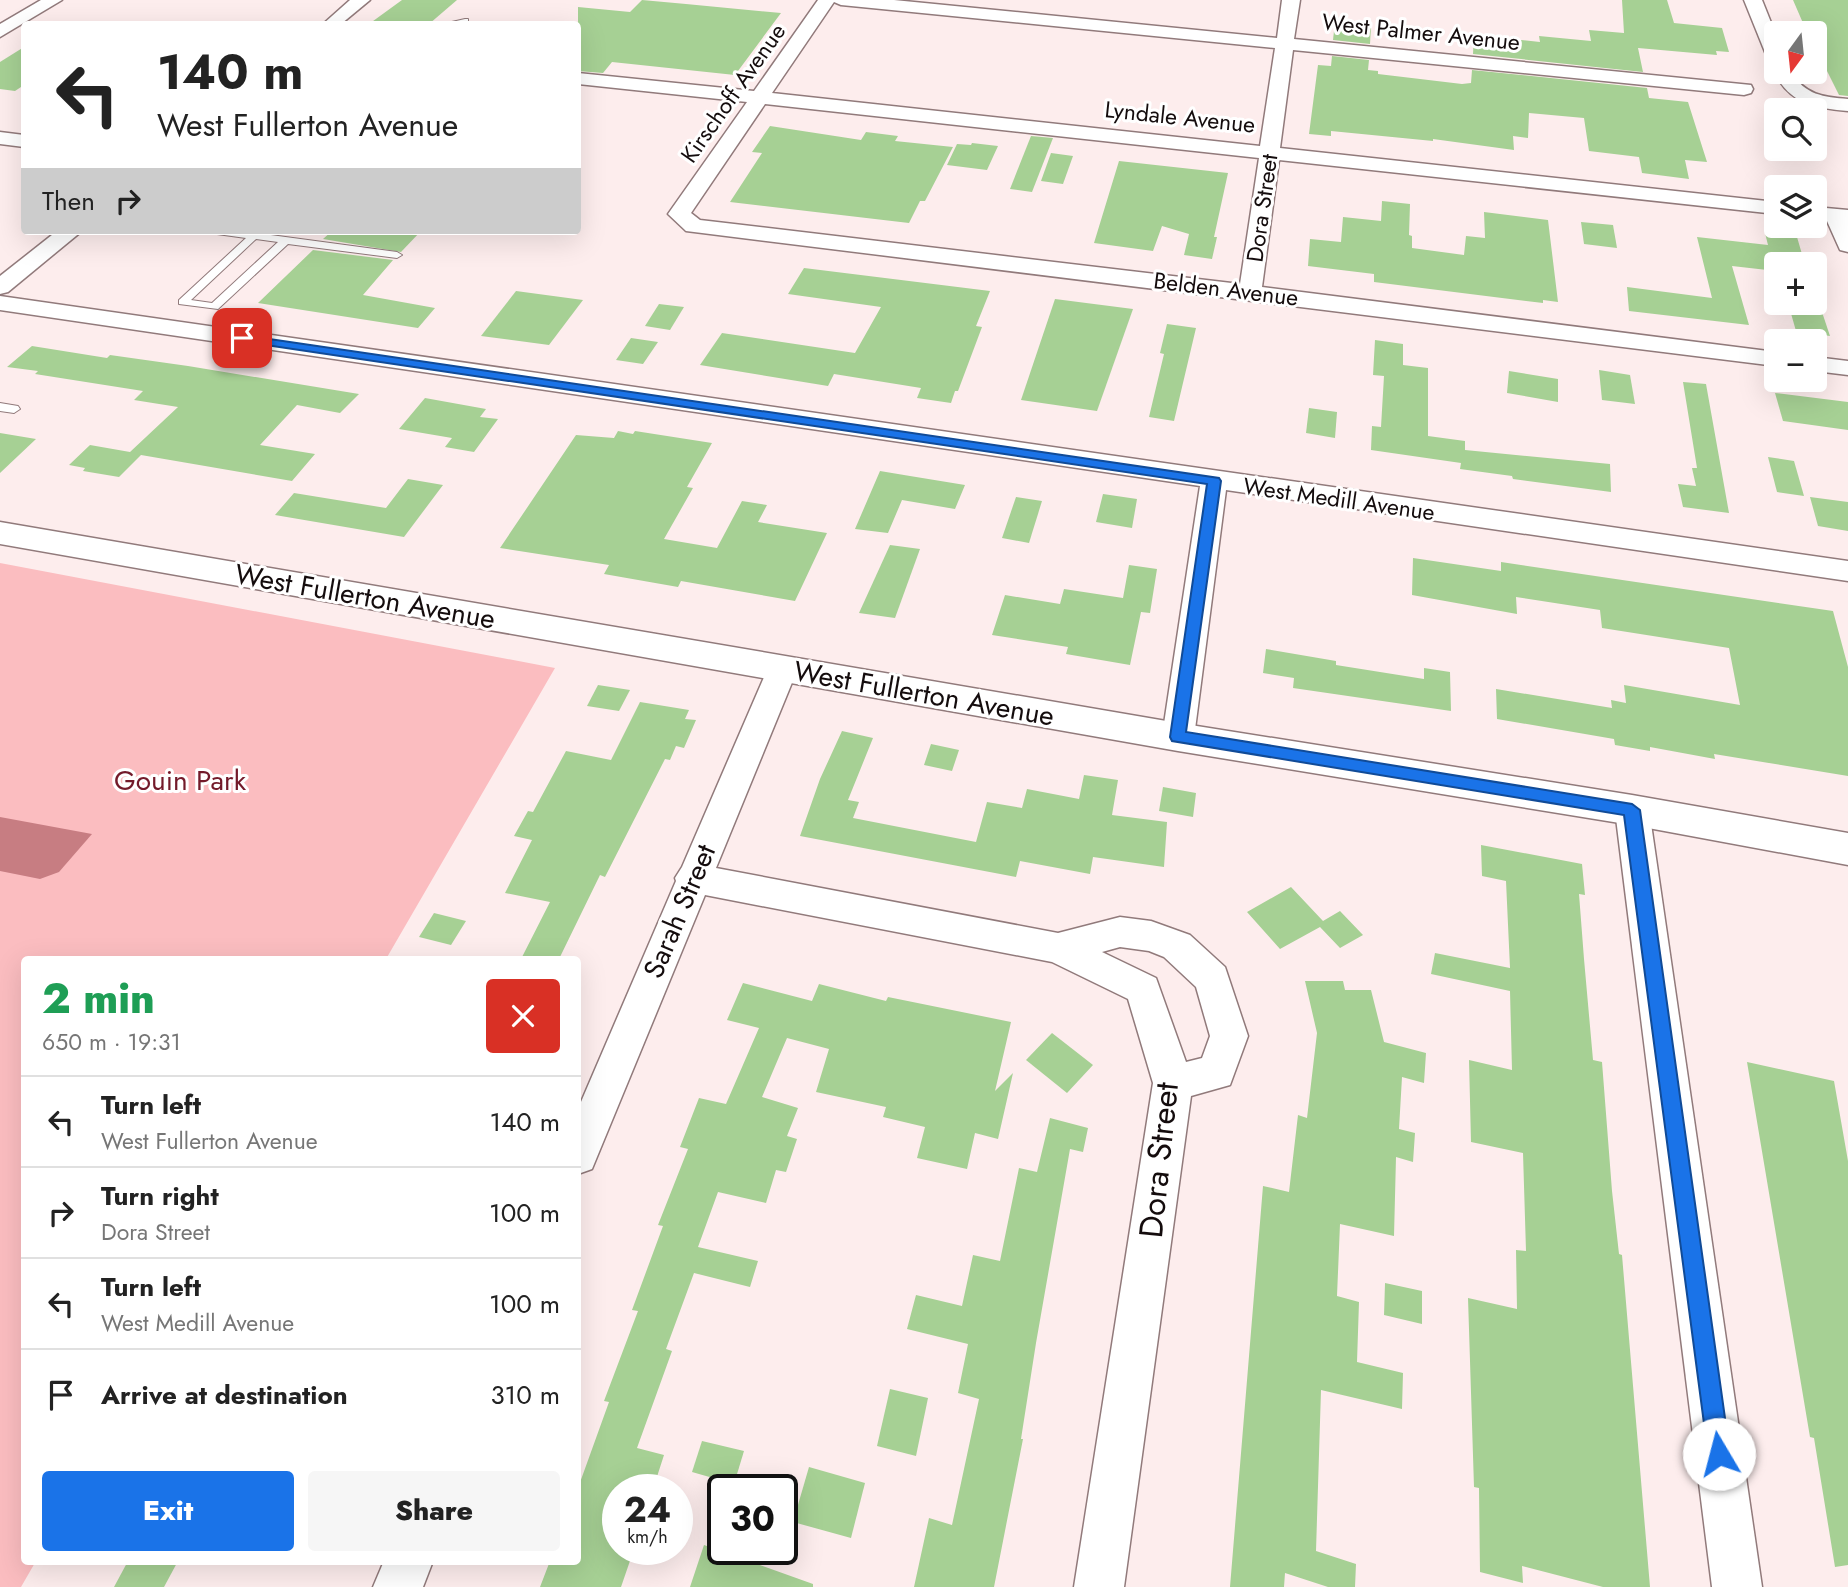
<!DOCTYPE html>
<html lang="en">
<head>
<meta charset="utf-8">
<style>
	:root { --surface:#fff; --page:#f6f6f6; --text:#222; --muted:#767676; --line:#e0e0e0; --accent:#1a73e8 }
	body { margin:0; font-family:Jost,sans-serif; background:var(--page); color:var(--text); height:100vh; display:flex; flex-direction:column; font-size:26px; white-space:nowrap }
	* { box-sizing:border-box; margin:0 }
	p { font-size:23px; color:var(--muted) }
	.icon { flex:none; width:38px; height:38px; fill:none; stroke:currentColor; stroke-width:2; stroke-linecap:round; stroke-linejoin:round }
	.map { position:relative; flex:1; overflow:hidden }
	.side { position:absolute; left:21px; top:956px; width:560px; height:609px; display:flex; flex-direction:column; background:var(--surface); border-radius:7px; box-shadow:0 7px 28px #0002 }
	.side>* { flex:none }
	.top-card { position:absolute; left:21px; top:21px; width:560px; height:214px; border-radius:7px; box-shadow:0 7px 28px #0002; background:#fff; color:var(--text); overflow:hidden }
	.needle { width:46px; rotate:195deg }
	.buttons { position:absolute; left:1764px; top:21px; display:grid; gap:14px }
	.buttons a { display:grid; place-items:center; width:63px; height:63px; border-radius:7px; background:var(--surface); box-shadow:0 7px 28px #0002; font-size:35px }
	.speed { position:absolute; left:602px; top:1474px; display:flex; gap:14px; font-size:35px; font-weight:700; text-align:center }
	.speed>* { display:grid; place-content:center; width:91px; height:91px; border-radius:50%; background:var(--surface); box-shadow:0 7px 28px #0002; line-height:1 }
	.speed small { font-size:18px; font-weight:400 }
	.speed .limit { border:4px solid #111; border-radius:10px; background:#fff; color:#111 }
	.pin { position:absolute; display:grid; place-items:center; width:60px; height:60px; color:#fff; margin:-30px; border-radius:14px; box-shadow:0 4px 10px #0006 }
	.me { position:absolute; width:77px; margin:-38px; rotate:352deg; stroke-linejoin:round; filter:drop-shadow(0 0 5px #0008) }
	.turn { display:flex; align-items:center; gap:24px; height:147px; padding:0 21px; font-size:32px }
	.turn .icon { width:91px; height:91px; stroke-width:2.5 }
	.turn b { display:block; font-size:49px; line-height:60px }
	.then { display:flex; align-items:center; height:66px; padding:0 21px; background:#0003; gap:14px; font-size:26px }
	.round { display:grid; place-items:center; flex:none; width:74px; height:74px; border-radius:7px; background:var(--page) }
	.head { display:flex; align-items:center; justify-content:space-between; height:119px; padding:0 21px }
	h1 { font-size:42px; font-weight:800; line-height:52px; color:#1e9e55 }
	.button { display:flex; gap:14px; margin-top:auto; padding:14px 21px }
	.button a { flex:1; height:80px; border-radius:7px; background:var(--accent); color:#fff; font-size:28px; font-weight:800; line-height:80px; text-align:center }
	.button a+a { background:var(--page); color:var(--text) }
	ul { padding:0; list-style:none }
	li { display:flex; align-items:center; gap:21px; height:91px; padding:0 21px; border-top:2px solid var(--line) }
	li div { flex:1 }
	li b { display:block; font-size:26px }
	li em { font-style:normal }
	.map>svg:first-child { display:block }
	.green { fill:#fbbdc0 }
	.water { fill:#c77d82 }
	.building { fill:#a6d094 }
	.lines { fill:none; stroke-linecap:round; stroke-linejoin:round }
	.lane-casing { stroke:#917a7b; stroke-width:2 }
	.street-casing { stroke:#917a7b; stroke-width:3 }
	.secondary-casing { stroke:#917a7b; stroke-width:3 }
	.lane { fill:#fff; fill-rule:evenodd }
	.street { fill:#fff; fill-rule:evenodd }
	.secondary { fill:#fff; fill-rule:evenodd }
	.route { fill:#1a73e8; stroke:#114b97; stroke-width:2 }
	.labels { text-anchor:middle; stroke-width:6; stroke-linejoin:round; paint-order:stroke }
	.far-street-label { font-size:23px; fill:#140c0d; stroke:#fff }
	.street-label { font-size:28px; fill:#140c0d; stroke:#fff }
	.park-label { font-size:28px; fill:#731a2a; stroke:#fff }
	.near-street-label { font-size:33px; fill:#140c0d; stroke:#fff }
</style>
</head>
<body>
<div class="map">
<svg width="1848" height="1587" viewBox="0 0 1848 1587">
	<rect width="100%" height="100%" fill="#fdeded"/>
	<path class="green" d="M 0,563 L 555,668 L 386,959 L 24,959 L 24,1561 L 36,1561 L 21,1587 L 0,1587 Z"/>
	<path class="water" d="M 0,817 L 92,834 L 59,872 L 40,879 L 0,871 Z"/>
	<g class="building">
		<path d="M 402,0 L 457,0 L 429,24 L 369,24 Z"/>
		<path d="M 642,0 L 686,4 L 781,13 L 735,75 L 612,62 L 603,73 L 578,71 L 578,7 L 630,12 Z"/>
		<path d="M 1622,0 L 1667,0 L 1674,23 L 1722,28 L 1729,52 L 1716,51 L 1717,55 L 1638,48 L 1643,72 L 1473,54 L 1474,35 L 1540,42 L 1539,36 L 1591,41 L 1589,30 L 1624,33 Z"/>
		<path d="M 1793,0 L 1848,0 L 1848,96 L 1839,95 L 1815,47 L 1815,33 L 1806,30 Z"/>
		<path d="M 1335,22 L 1371,26 L 1370,44 L 1333,40 Z"/>
		<path d="M 24,47 L 24,85 L 15,91 L 0,89 L 0,62 Z"/>
		<path d="M 1332,56 L 1369,60 L 1368,70 L 1378,71 L 1378,74 L 1462,84 L 1471,83 L 1472,70 L 1647,88 L 1649,98 L 1688,102 L 1707,162 L 1685,160 L 1689,179 L 1642,173 L 1639,157 L 1589,151 L 1584,118 L 1529,113 L 1528,138 L 1513,136 L 1514,150 L 1433,139 L 1433,141 L 1331,131 L 1331,136 L 1309,134 L 1318,65 L 1331,66 Z"/>
		<path d="M 770,126 L 861,140 L 866,132 L 898,136 L 895,141 L 953,147 L 925,201 L 920,201 L 909,223 L 730,202 L 762,153 L 752,152 Z"/>
		<path d="M 1031,136 L 1053,138 L 1032,192 L 1010,189 Z"/>
		<path d="M 972,143 L 998,146 L 987,170 L 947,165 L 957,144 L 971,145 Z"/>
		<path d="M 1051,153 L 1073,156 L 1063,184 L 1041,181 Z"/>
		<path d="M 1119,161 L 1228,173 L 1214,237 L 1217,237 L 1212,259 L 1184,255 L 1189,234 L 1162,226 L 1153,251 L 1094,243 Z"/>
		<path d="M 1382,201 L 1410,204 L 1409,235 L 1412,236 L 1412,248 L 1464,255 L 1466,236 L 1485,238 L 1484,212 L 1548,220 L 1558,302 L 1543,300 L 1543,303 L 1374,282 L 1374,274 L 1308,266 L 1310,239 L 1341,242 L 1343,217 L 1381,221 Z"/>
		<path d="M 1581,222 L 1613,225 L 1617,248 L 1584,244 Z"/>
		<path d="M 332,231 L 421,231 L 401,252 L 323,239 Z"/>
		<path d="M 1765,233 L 1797,237 L 1804,261 L 1803,264 L 1776,264 L 1776,271 L 1732,266 L 1749,325 L 1629,311 L 1627,287 L 1712,298 L 1697,237 L 1768,245 Z"/>
		<path d="M 313,250 L 393,260 L 363,295 L 435,308 L 418,328 L 258,303 Z"/>
		<path d="M 804,268 L 990,291 L 976,326 L 982,327 L 958,391 L 955,391 L 951,403 L 917,398 L 921,388 L 834,374 L 828,386 L 700,365 L 722,333 L 855,353 L 881,307 L 788,294 Z"/>
		<path d="M 516,291 L 583,300 L 549,345 L 481,336 Z"/>
		<path d="M 1055,299 L 1133,309 L 1097,411 L 1021,400 Z"/>
		<path d="M 1815,301 L 1817,308 L 1821,309 L 1830,336 L 1796,331 L 1788,303 Z"/>
		<path d="M 659,304 L 684,307 L 670,330 L 645,326 Z"/>
		<path d="M 1167,324 L 1196,328 L 1174,421 L 1149,417 L 1164,354 L 1160,353 Z"/>
		<path d="M 631,338 L 658,342 L 643,364 L 616,360 Z"/>
		<path d="M 1375,340 L 1403,344 L 1403,365 L 1428,368 L 1428,436 L 1465,441 L 1465,450 L 1610,464 L 1611,492 L 1513,479 L 1512,476 L 1460,469 L 1461,463 L 1371,450 L 1372,426 L 1381,427 L 1384,376 L 1373,375 Z"/>
		<path d="M 32,346 L 107,358 L 110,355 L 188,366 L 359,394 L 340,413 L 297,405 L 260,445 L 315,454 L 292,481 L 141,455 L 119,477 L 83,471 L 85,468 L 69,465 L 90,445 L 130,452 L 178,407 L 134,400 L 143,391 L 35,374 L 38,371 L 7,367 Z"/>
		<path d="M 1599,370 L 1630,375 L 1635,404 L 1602,400 Z"/>
		<path d="M 1509,371 L 1558,379 L 1558,402 L 1507,393 Z"/>
		<path d="M 1683,382 L 1706,384 L 1729,513 L 1683,507 L 1678,484 L 1696,486 L 1692,468 L 1697,468 Z"/>
		<path d="M 1775,393 L 1848,402 L 1848,430 L 1783,421 Z"/>
		<path d="M 425,398 L 486,409 L 480,417 L 498,419 L 474,452 L 445,447 L 452,438 L 399,429 Z"/>
		<path d="M 1309,408 L 1337,412 L 1335,438 L 1306,433 Z"/>
		<path d="M 618,431 L 633,434 L 635,431 L 712,443 L 687,487 L 693,488 L 664,539 L 717,548 L 742,501 L 767,505 L 758,522 L 827,533 L 795,601 L 681,581 L 678,587 L 604,574 L 609,565 L 500,548 L 576,435 L 614,438 Z"/>
		<path d="M 0,433 L 36,439 L 0,473 Z"/>
		<path d="M 1768,457 L 1794,461 L 1804,496 L 1777,492 Z"/>
		<path d="M 880,471 L 910,476 L 965,485 L 955,509 L 902,500 L 888,533 L 855,529 Z"/>
		<path d="M 408,479 L 443,485 L 404,537 L 275,515 L 294,493 L 386,508 Z"/>
		<path d="M 1103,494 L 1137,499 L 1132,528 L 1096,522 Z"/>
		<path d="M 1016,497 L 1042,501 L 1029,543 L 1002,538 Z"/>
		<path d="M 1810,497 L 1848,502 L 1848,531 L 1818,526 Z"/>
		<path d="M 890,545 L 920,549 L 895,618 L 859,613 Z"/>
		<path d="M 1413,558 L 1501,571 L 1501,562 L 1833,611 L 1848,667 L 1848,776 L 1714,754 L 1715,759 L 1650,747 L 1650,751 L 1615,745 L 1614,739 L 1497,719 L 1496,689 L 1612,708 L 1611,700 L 1626,703 L 1624,685 L 1740,705 L 1729,648 L 1602,628 L 1600,610 L 1516,597 L 1517,614 L 1412,595 Z"/>
		<path d="M 1129,565 L 1157,569 L 1150,613 L 1141,612 L 1130,665 L 1066,654 L 1068,647 L 992,635 L 1005,595 L 1060,604 L 1064,589 L 1123,598 Z"/>
		<path d="M 1266,649 L 1336,661 L 1336,665 L 1424,679 L 1424,668 L 1450,672 L 1451,711 L 1293,688 L 1294,678 L 1263,673 Z"/>
		<path d="M 598,685 L 630,690 L 619,711 L 587,706 Z"/>
		<path d="M 640,702 L 689,710 L 685,719 L 696,720 L 684,748 L 676,746 L 670,760 L 665,759 L 605,877 L 600,875 L 559,959 L 521,959 L 550,902 L 505,893 L 532,840 L 514,836 L 528,811 L 533,812 L 566,751 L 611,760 Z"/>
		<path d="M 842,731 L 873,738 L 848,800 L 859,802 L 853,818 L 976,842 L 987,802 L 1022,808 L 1027,789 L 1079,799 L 1084,775 L 1118,780 L 1112,815 L 1167,822 L 1164,867 L 1093,857 L 1090,874 L 1020,861 L 1016,877 L 800,836 L 820,779 Z"/>
		<path d="M 931,744 L 959,750 L 952,771 L 924,765 Z"/>
		<path d="M 1163,787 L 1196,793 L 1193,817 L 1159,811 Z"/>
		<path d="M 1481,845 L 1582,864 L 1585,895 L 1579,894 L 1584,959 L 1593,1060 L 1602,1062 L 1612,1191 L 1619,1254 L 1622,1255 L 1650,1587 L 1603,1587 L 1522,1566 L 1523,1583 L 1480,1572 L 1479,1488 L 1474,1487 L 1468,1298 L 1517,1309 L 1516,1250 L 1526,1251 L 1523,1153 L 1471,1142 L 1469,1060 L 1512,1070 L 1510,991 L 1431,974 L 1435,953 L 1510,968 L 1506,881 L 1482,876 Z"/>
		<path d="M 1291,887 L 1323,921 L 1340,911 L 1363,935 L 1340,948 L 1320,927 L 1280,949 L 1247,912 Z"/>
		<path d="M 434,913 L 466,921 L 451,945 L 419,937 Z"/>
		<path d="M 1305,981 L 1343,981 L 1345,990 L 1371,990 L 1384,1042 L 1426,1053 L 1424,1083 L 1402,1077 L 1399,1129 L 1415,1133 L 1413,1162 L 1396,1157 L 1394,1236 L 1340,1224 L 1337,1296 L 1359,1302 L 1357,1362 L 1403,1373 L 1402,1409 L 1321,1390 L 1316,1551 L 1356,1564 L 1355,1587 L 1328,1587 L 1285,1573 L 1284,1587 L 1230,1587 L 1263,1186 L 1289,1192 L 1298,1115 L 1307,1118 L 1317,1033 Z"/>
		<path d="M 743,983 L 812,1001 L 819,984 L 886,1001 L 888,997 L 1011,1022 L 995,1091 L 1013,1073 L 998,1139 L 975,1133 L 967,1169 L 917,1158 L 925,1127 L 883,1117 L 886,1107 L 816,1092 L 829,1049 L 787,1038 L 762,1097 L 798,1108 L 787,1136 L 797,1139 L 786,1172 L 776,1170 L 766,1203 L 718,1192 L 698,1247 L 758,1261 L 750,1287 L 694,1273 L 666,1349 L 672,1351 L 637,1448 L 664,1455 L 653,1489 L 618,1489 L 618,1551 L 632,1555 L 621,1587 L 540,1587 L 550,1561 L 578,1561 L 578,1488 L 609,1402 L 604,1401 L 638,1311 L 632,1310 L 663,1226 L 658,1225 L 688,1149 L 680,1147 L 699,1098 L 726,1104 L 759,1028 L 727,1020 Z"/>
		<path d="M 1052,1033 L 1093,1065 L 1067,1093 L 1026,1060 Z"/>
		<path d="M 1747,1062 L 1834,1081 L 1848,1161 L 1848,1565 L 1835,1567 L 1814,1438 L 1810,1437 Z"/>
		<path d="M 1050,1118 L 1088,1128 L 1083,1152 L 1070,1149 L 1036,1343 L 1021,1439 L 1023,1439 L 994,1587 L 914,1587 L 929,1518 L 952,1525 L 979,1399 L 958,1393 L 968,1344 L 907,1329 L 916,1295 L 962,1306 L 973,1255 L 1000,1261 L 1019,1168 L 1037,1172 Z"/>
		<path d="M 1385,1283 L 1422,1291 L 1422,1324 L 1384,1315 Z"/>
		<path d="M 890,1389 L 928,1398 L 916,1456 L 877,1446 Z"/>
		<path d="M 702,1441 L 744,1451 L 734,1484 L 692,1472 Z"/>
		<path d="M 809,1467 L 865,1483 L 851,1538 L 793,1522 Z"/>
		<path d="M 704,1545 L 813,1584 L 813,1587 L 690,1587 Z"/>
		<path d="M 128,1561 L 178,1561 L 164,1587 L 114,1587 Z"/>
	</g>
	<g class="lines">
		<defs>
			<g id="lane">
				<path d="M 465,19 L 468,19 L 468,23 L 443,24 Z"/>
				<path d="M 212,231 L 240,231 L 397,252 L 402,255 L 397,258 L 288,244 L 218,309 L 179,304 L 179,300 L 246,238 L 217,234 ZM 256,239 L 278,242 L 212,303 L 191,300 Z"/>
				<path d="M 0,403 L 18,406 L 20,409 L 14,413 L 0,411 Z"/>
			</g>
			<g id="street">
				<path d="M 41,0 L 62,0 L 0,37 L 0,24 Z"/>
				<path d="M 350,0 L 370,0 L 341,24 L 323,24 Z"/>
				<path d="M 818,0 L 894,0 L 1277,38 L 1282,0 L 1300,0 L 1294,39 L 1751,85 L 1753,89 L 1751,93 L 1744,95 L 1293,50 L 1280,148 L 1776,202 L 1776,214 L 1279,160 L 1262,287 L 1776,352 L 1776,366 L 686,231 L 668,214 L 747,102 L 578,84 L 578,73 L 754,91 ZM 834,2 L 841,5 L 1275,48 L 1260,146 L 772,93 ZM 765,104 L 1259,158 L 1240,284 L 700,220 L 691,213 Z"/>
				<path d="M 1744,0 L 1762,0 L 1776,35 L 1776,62 L 1767,57 Z"/>
				<path d="M 1776,68 L 1776,72 L 1792,72 C 1804,95 1824,97 1848,99 L 1848,111 C 1815,108 1790,104 1774,72 Z"/>
				<path d="M 0,132 L 24,135 L 24,147 L 0,144 Z"/>
				<path d="M 1815,207 L 1848,210 L 1848,252 L 1840,250 L 1827,221 L 1815,219 Z"/>
				<path d="M 57,231 L 82,231 L 8,292 L 0,294 L 0,276 Z"/>
				<path d="M 0,296 L 1848,561 L 1848,581 L 1226,490 L 1194,737 L 1189,746 L 1178,749 L 1167,746 L 1162,737 L 1200,486 L 0,310 Z"/>
				<path d="M 1815,357 L 1848,361 L 1848,375 L 1815,371 Z"/>
				<path d="M 783,657 L 794,660 L 798,668 L 716,868 L 1058,933 L 1120,917 L 1151,921 L 1190,935 L 1225,967 L 1248,1036 L 1230,1085 L 1191,1096 L 1124,1587 L 1074,1587 L 1153,1083 L 1128,999 L 1052,962 L 705,895 L 592,1169 L 578,1174 L 578,1109 L 676,881 L 675,878 L 682,867 L 768,668 L 772,660 ZM 1120,947 L 1149,951 L 1164,957 L 1196,987 L 1210,1036 L 1202,1058 L 1186,1062 L 1156,978 L 1102,952 Z"/>
				<path d="M 1632,797 L 1644,801 L 1649,810 L 1762,1587 L 1712,1587 L 1615,810 L 1620,801 Z"/>
				<path d="M 384,1561 L 433,1561 L 423,1587 L 373,1587 Z"/>
			</g>
			<path id="secondary" d="M 0,522 L 1178,723 L 1632,795 L 1848,833 L 1848,865 L 1632,825 L 1178,751 L 0,544 Z"/>
		</defs>
		<use href="#lane" class="lane-casing"/>
		<use href="#street" class="street-casing"/>
		<use href="#secondary" class="secondary-casing"/>
		<use href="#lane" class="lane"/>
		<use href="#street" class="street"/>
		<use href="#secondary" class="secondary"/>
	</g>
	<path class="route" d="M 242,335 L 1219,478 L 1221,481 L 1186,732 L 1632,804 L 1640,810 L 1730,1454 L 1727,1462 L 1719,1465 L 1711,1462 L 1708,1454 L 1624,815 L 1172,741 L 1170,737 L 1207,484 L 238,341 L 238,336 Z"/>
	<g class="labels">
		<g class="far-street-label">
			<text transform="translate(1421 32) rotate(6)" y="8">West Palmer Avenue</text>
			<text transform="translate(733 93) rotate(-55)" y="8">Kirschoff Avenue</text>
			<text transform="translate(1180 117) rotate(6)" y="8">Lyndale Avenue</text>
			<text transform="translate(1262 208) rotate(-82)" y="8">Dora Street</text>
			<text transform="translate(1226 289) rotate(7)" y="8">Belden Avenue</text>
			<text transform="translate(1339 499) rotate(8)" y="8">West Medill Avenue</text>
		</g>
		<g class="street-label">
			<text transform="translate(365 596) rotate(10)" y="10">West Fullerton Avenue</text>
			<text transform="translate(924 693) rotate(10)" y="10">West Fullerton Avenue</text>
			<text transform="translate(679 911) rotate(-67)" y="10">Sarah Street</text>
		</g>
		<g class="park-label">
			<text x="180" y="790">Gouin Park</text>
		</g>
		<g class="near-street-label">
			<text transform="translate(1158 1160) rotate(-84)" y="12">Dora Street</text>
		</g>
	</g>
</svg>
<div class="buttons">
<a><svg class="needle" viewBox="-14 -14 28 28"><path d="M0-13l5 13h-10z" fill="#e53935"/><path d="M0 13l5-13h-10z" fill="#767676"/></svg></a>
<a><svg class="icon" aria-label="search" viewBox="0 0 24 24"><circle cx="10" cy="10" r="6"/><path d="M15 15l6 6"/></svg></a>
<a><svg class="icon" aria-label="layers" viewBox="0 0 24 24"><path d="M12 4l9 5-9 5-9-5zM3 14l9 5 9-5"/></svg></a>
<a>+</a>
<a>−</a>
</div>
<div class="speed"><div>24<small>km/h</small></div><div class="limit">30</div></div>
<div class="pin" style="left:242px;top:338px;background:#d93025"><svg class="icon" aria-label="arrive" viewBox="0 0 24 24"><path d="M6 21V4h12l-3 4 3 4H6"/></svg></div>
<svg class="me" style="left:1719px;top:1454px" viewBox="-20 -20 40 40"><circle r="19" fill="#fff"/><path d="M0-13L10 11 0 6-10 11z" fill="#1a73e8"/></svg>
<div class="top-card">
<div class="turn"><svg class="icon" aria-label="left" viewBox="0 0 24 24"><path d="M17 20v-9H6M10 6l-5 5 5 5"/></svg><div><b>140 m</b>West Fullerton Avenue</div></div>
<div class="then">Then<svg class="icon" aria-label="right" viewBox="0 0 24 24"><path d="M7 20v-9h11M14 6l5 5-5 5"/></svg></div>
</div>
<section class="side">
<div class="head"><div><h1>2 min</h1><p>650 m · 19:31</p></div><a class="round" style="background:#d93025;color:#fff"><svg class="icon" aria-label="close" viewBox="0 0 24 24"><path d="M6 6l12 12M18 6L6 18"/></svg></a></div>
<ul>
<li><svg class="icon" aria-label="left" viewBox="0 0 24 24"><path d="M17 20v-9H6M10 6l-5 5 5 5"/></svg><div><b>Turn left</b><p>West Fullerton Avenue</p></div><em>140 m</em></li>
<li><svg class="icon" aria-label="right" viewBox="0 0 24 24"><path d="M7 20v-9h11M14 6l5 5-5 5"/></svg><div><b>Turn right</b><p>Dora Street</p></div><em>100 m</em></li>
<li><svg class="icon" aria-label="left" viewBox="0 0 24 24"><path d="M17 20v-9H6M10 6l-5 5 5 5"/></svg><div><b>Turn left</b><p>West Medill Avenue</p></div><em>100 m</em></li>
<li><svg class="icon" aria-label="arrive" viewBox="0 0 24 24"><path d="M6 21V4h12l-3 4 3 4H6"/></svg><div><b>Arrive at destination</b></div><em>310 m</em></li>
</ul>
<div class="button"><a>Exit</a><a>Share</a></div>
</section>
</div>
</body>
</html>
